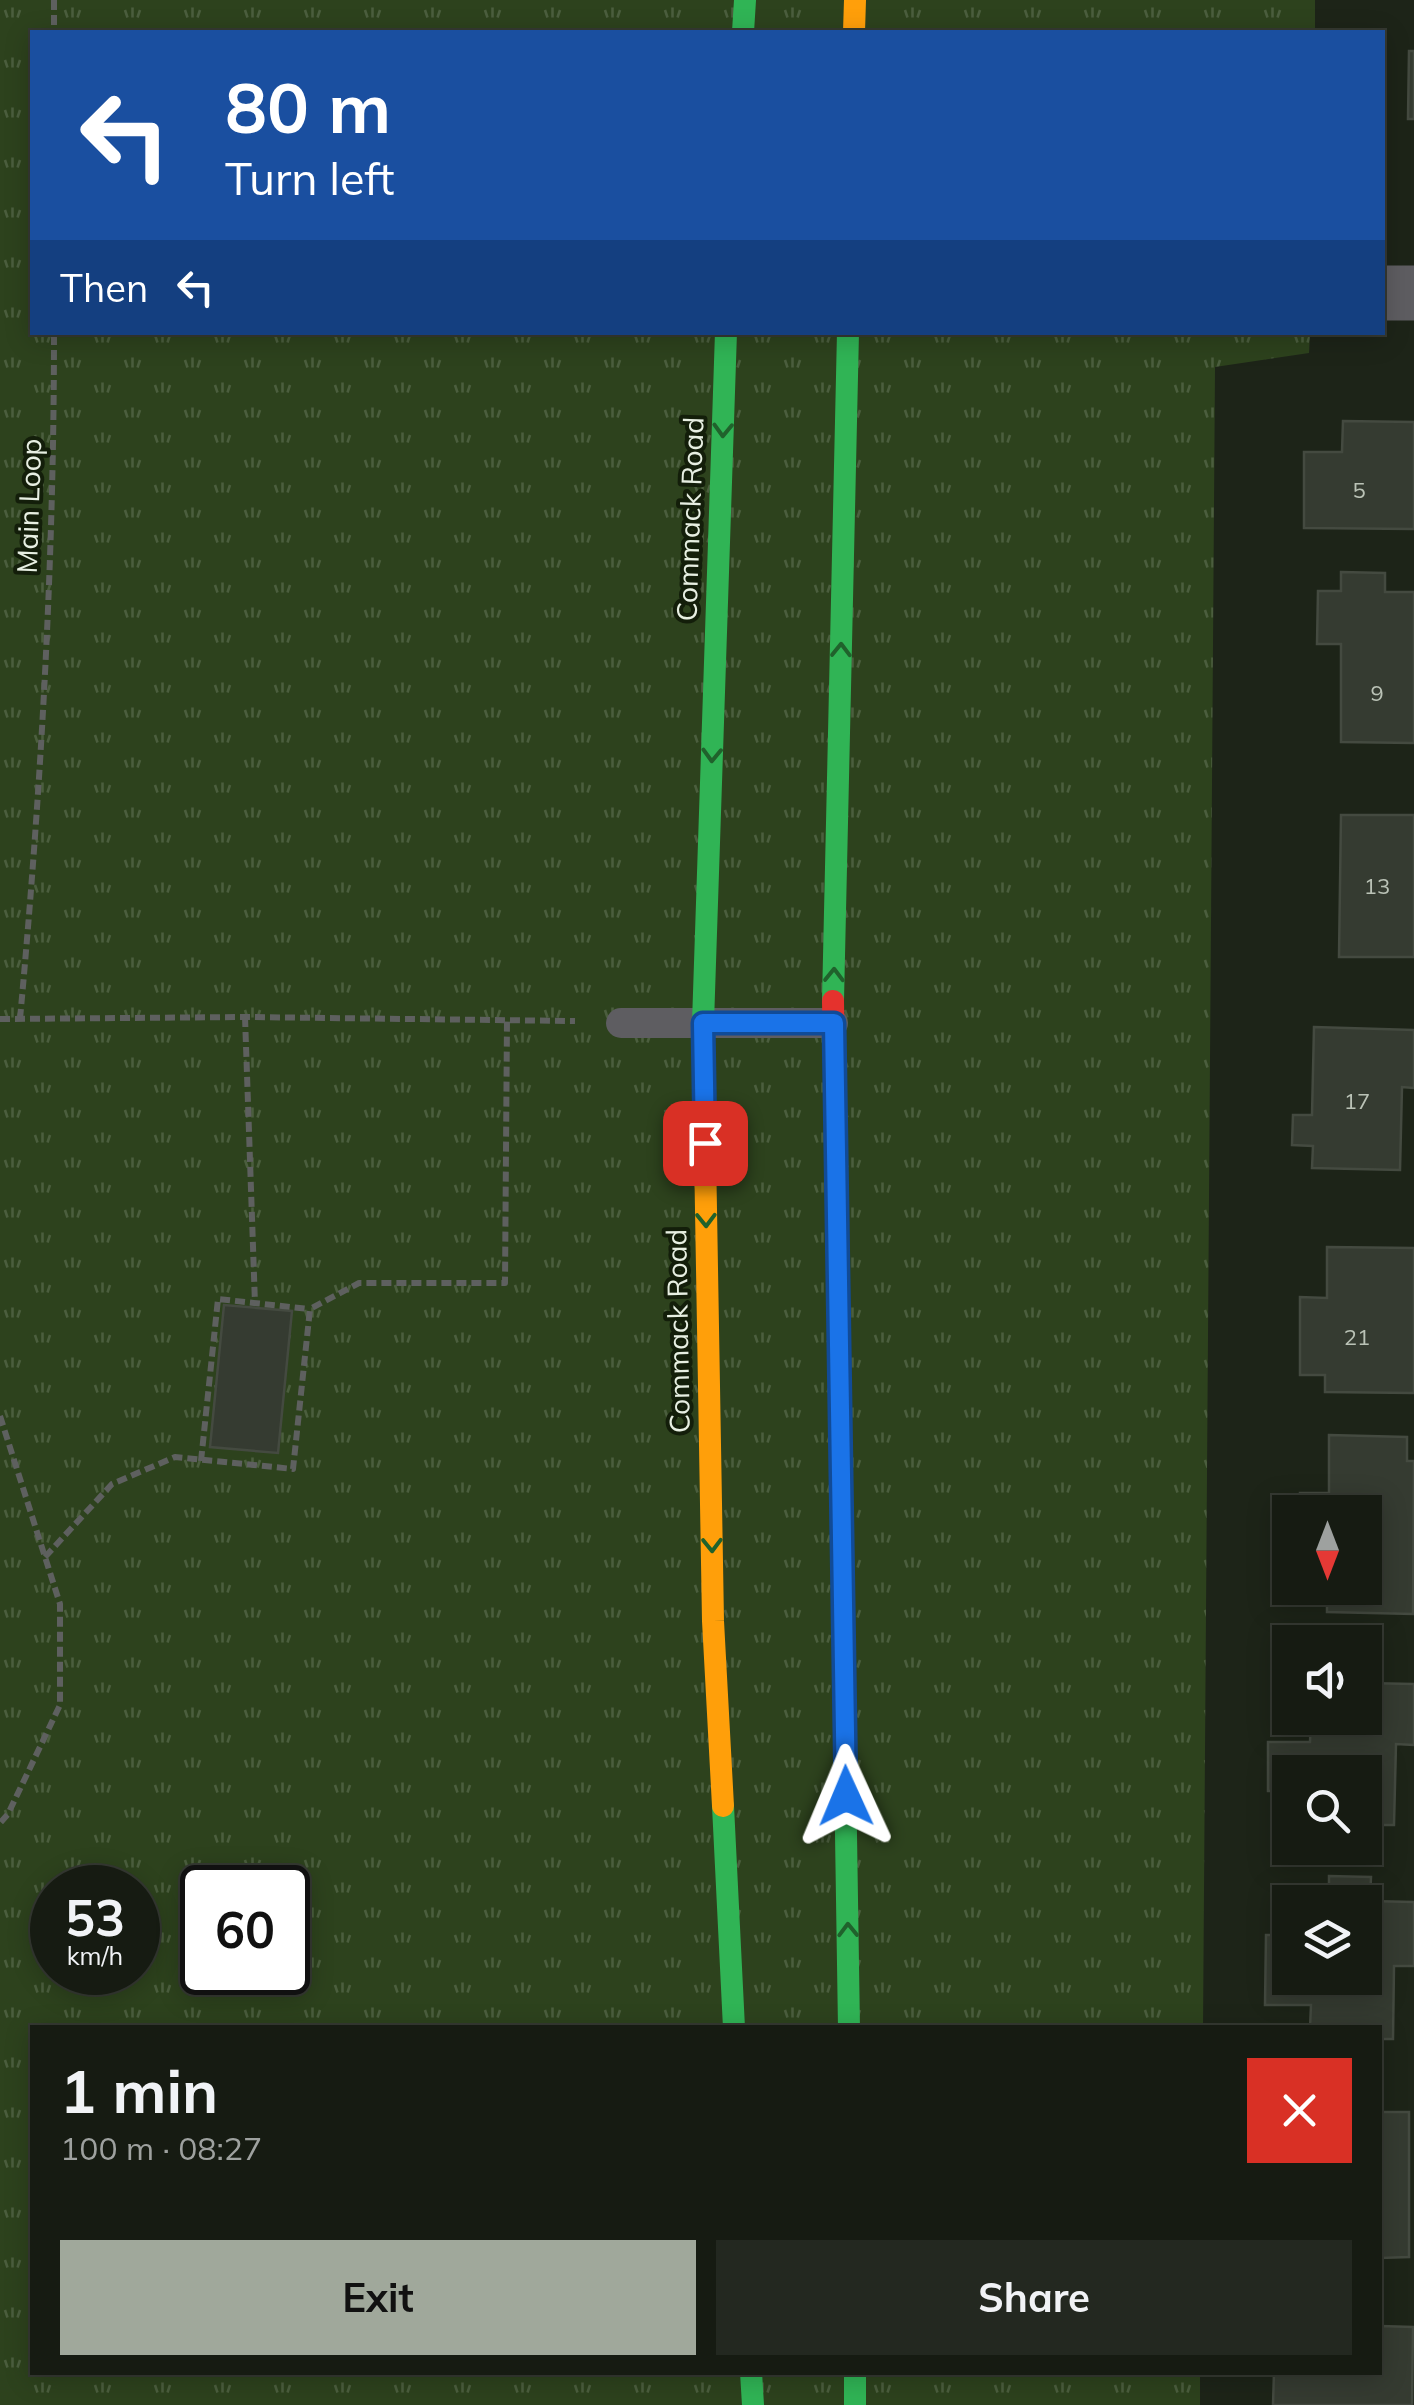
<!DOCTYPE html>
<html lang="en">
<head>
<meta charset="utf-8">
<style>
	:root { --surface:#161b12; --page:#232820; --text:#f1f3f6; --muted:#9ea19f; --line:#353932; --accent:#a0a89b }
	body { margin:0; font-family:Mulish,sans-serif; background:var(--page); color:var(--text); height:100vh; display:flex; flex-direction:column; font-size:38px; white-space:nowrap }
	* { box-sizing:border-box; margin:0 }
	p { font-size:32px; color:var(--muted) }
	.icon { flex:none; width:55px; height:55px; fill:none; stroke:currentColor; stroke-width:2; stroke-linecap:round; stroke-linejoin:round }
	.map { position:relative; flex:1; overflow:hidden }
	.details { position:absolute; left:30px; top:2025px; width:1352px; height:350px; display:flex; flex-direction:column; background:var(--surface); border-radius:0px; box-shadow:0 5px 25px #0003,0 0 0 2px var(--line) }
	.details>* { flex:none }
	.banner { position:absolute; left:30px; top:30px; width:1355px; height:305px; border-radius:0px; box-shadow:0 5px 25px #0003,0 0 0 2px var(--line); background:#1a4fa0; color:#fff; overflow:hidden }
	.needle { width:65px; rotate:180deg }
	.controls { position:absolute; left:1272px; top:1495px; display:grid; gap:20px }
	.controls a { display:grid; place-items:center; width:110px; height:110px; border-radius:0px; background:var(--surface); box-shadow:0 5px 25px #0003,0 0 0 2px var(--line); font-size:50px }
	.speed { position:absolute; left:30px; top:1865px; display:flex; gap:20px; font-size:50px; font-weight:700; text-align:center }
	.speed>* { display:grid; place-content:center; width:130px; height:130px; border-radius:50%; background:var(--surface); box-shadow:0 5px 25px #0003,0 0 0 2px var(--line); line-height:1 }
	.speed small { font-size:25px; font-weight:400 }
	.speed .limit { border:5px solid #111; border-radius:15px; background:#fff; color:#111 }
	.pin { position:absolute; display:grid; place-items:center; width:85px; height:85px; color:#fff; margin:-42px; border-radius:20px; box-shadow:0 5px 15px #0006 }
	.me { position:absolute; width:110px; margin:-55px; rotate:359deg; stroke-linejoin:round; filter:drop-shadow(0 0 8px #0008) }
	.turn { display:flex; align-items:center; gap:35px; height:210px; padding:0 30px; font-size:45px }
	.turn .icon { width:130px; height:130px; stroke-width:2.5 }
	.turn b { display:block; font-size:70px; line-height:85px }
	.then { display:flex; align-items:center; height:95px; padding:0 30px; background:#0003; gap:20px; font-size:38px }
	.round { display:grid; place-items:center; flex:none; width:105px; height:105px; border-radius:0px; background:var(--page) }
	.headline { display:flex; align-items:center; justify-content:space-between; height:170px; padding:0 30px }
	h1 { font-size:60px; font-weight:700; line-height:75px }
	.primary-button { display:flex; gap:20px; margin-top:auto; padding:20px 30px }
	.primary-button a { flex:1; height:115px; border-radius:0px; background:var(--accent); color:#111; font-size:40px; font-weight:700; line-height:115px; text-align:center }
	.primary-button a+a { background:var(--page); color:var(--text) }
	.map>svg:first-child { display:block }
	.park { fill:url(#park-tufts); fill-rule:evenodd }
	.building { fill:#353b31; stroke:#444a40; stroke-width:2.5 }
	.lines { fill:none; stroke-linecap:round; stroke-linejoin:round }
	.path { stroke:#5e605f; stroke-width:6; stroke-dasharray:10 5; stroke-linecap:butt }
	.lane { stroke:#5e5d61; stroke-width:30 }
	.street { stroke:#5e5d61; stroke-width:55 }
	.fast { stroke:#30b455; stroke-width:22 }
	.slow { stroke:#ff9f0a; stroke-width:22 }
	.jam { stroke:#e5322d; stroke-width:22 }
	.oneway { stroke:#20622c }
	.route-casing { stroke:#114b97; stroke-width:25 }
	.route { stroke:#1a73e8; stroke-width:18 }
	.labels { text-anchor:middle; stroke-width:8; stroke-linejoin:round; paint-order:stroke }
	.number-label { font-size:22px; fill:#bac2b6 }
	.street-label { font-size:28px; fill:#e7efe2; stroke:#131e0a }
</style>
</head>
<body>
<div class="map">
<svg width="1414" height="2405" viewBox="0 0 1414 2405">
	<defs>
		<pattern id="park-tufts" width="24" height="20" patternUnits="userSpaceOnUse" patternTransform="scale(2.5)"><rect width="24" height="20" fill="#2d421d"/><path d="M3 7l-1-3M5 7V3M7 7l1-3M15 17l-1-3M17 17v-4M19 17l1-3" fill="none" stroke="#4b5e3e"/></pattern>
	</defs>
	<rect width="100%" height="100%" fill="#1d2418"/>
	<path class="park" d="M 0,0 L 1315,0 L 1315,32 L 32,32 L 32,332 L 1310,333 L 1309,353 L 1215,367 L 1203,2027 L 32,2028 L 32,2372 L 1200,2372 L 1200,2405 L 0,2405 ZM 52,1888 L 138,1888 L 138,1972 L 52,1972 ZM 202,1888 L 288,1888 L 288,1972 L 202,1972 Z"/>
	<g class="building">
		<path d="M 1409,51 L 1414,51 L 1414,119 L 1408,119 Z"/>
		<path d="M 1343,421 L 1414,422 L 1414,529 L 1304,528 L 1304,452 L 1342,452 Z"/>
		<path d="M 1341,572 L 1385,573 L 1385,592 L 1414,592 L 1414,743 L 1341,742 L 1341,644 L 1317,644 L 1318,591 L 1341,591 Z"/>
		<path d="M 1341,815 L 1414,815 L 1414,957 L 1339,957 Z"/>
		<path d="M 1314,1027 L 1414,1030 L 1414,1088 L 1402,1087 L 1400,1170 L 1312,1168 L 1313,1146 L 1292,1145 L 1293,1115 L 1312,1115 Z"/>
		<path d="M 1327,1247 L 1414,1248 L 1414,1393 L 1325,1392 L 1325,1375 L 1300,1375 L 1300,1297 L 1327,1298 Z"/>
		<path d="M 224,1305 L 292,1311 L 278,1453 L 210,1447 Z"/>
		<path d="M 1329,1435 L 1407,1437 L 1407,1461 L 1414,1461 L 1413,1614 L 1327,1612 L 1327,1588 L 1365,1588 L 1365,1512 L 1300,1512 L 1300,1493 L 1329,1493 Z"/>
		<path d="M 1365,1683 L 1414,1684 L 1414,1745 L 1396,1744 L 1394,1825 L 1365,1825 L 1365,1772 L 1290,1772 L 1290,1791 L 1268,1791 L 1268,1742 L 1310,1742 L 1311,1718 L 1365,1718 Z"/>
		<path d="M 1329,1876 L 1371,1877 L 1370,1901 L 1414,1902 L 1414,1966 L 1394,1966 L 1393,2039 L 1380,2039 L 1380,2028 L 1310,2028 L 1311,2005 L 1265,2005 L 1266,1935 L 1290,1935 L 1290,1978 L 1365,1978 L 1365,1902 L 1312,1902 L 1312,1897 L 1329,1897 Z"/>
		<path d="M 1380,2112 L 1409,2112 L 1409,2257 L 1380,2258 Z"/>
		<path d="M 1380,2326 L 1413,2327 L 1412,2405 L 1273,2405 L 1274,2372 L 1380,2372 Z"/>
	</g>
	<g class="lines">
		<g class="path">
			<path d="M 54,0 L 54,32"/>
			<path d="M 245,1017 L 255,1304"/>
			<path d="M 0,1019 L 245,1017 L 575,1021"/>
			<path d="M 20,1019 C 41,791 54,561 54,332"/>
			<path d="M 0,1416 L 60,1604 L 60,1705 L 8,1814 L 0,1823"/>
			<path d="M 201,1461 L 218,1299 L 309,1309"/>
			<path d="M 45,1557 L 112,1484 L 175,1457 L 293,1469 L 310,1309 L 359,1283 L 505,1283 L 507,1019"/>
		</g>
		<path class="lane" d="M 621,1023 L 833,1023"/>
		<path class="street" d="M 1382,293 L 1414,293"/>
		<g class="fast">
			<path d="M 743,32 L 745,0"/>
			<path d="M 833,1001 L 848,332"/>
			<path d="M 705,1151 L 703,1023 L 726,332"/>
			<path d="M 837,1254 L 849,2028"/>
			<path d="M 723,1806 L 734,2028"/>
			<path d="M 751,2372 L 753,2405"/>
			<path d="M 855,2372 L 855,2405"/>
		</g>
		<g class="slow">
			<path d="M 854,32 L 855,0"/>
			<path d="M 705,1151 L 713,1621 L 723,1806"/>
		</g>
		<path class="jam" d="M 833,1001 L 837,1254"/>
	</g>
	<defs><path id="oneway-chevron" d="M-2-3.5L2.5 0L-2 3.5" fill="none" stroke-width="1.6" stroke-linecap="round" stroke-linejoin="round" transform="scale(2.5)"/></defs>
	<g class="oneway">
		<use href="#oneway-chevron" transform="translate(723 430) rotate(92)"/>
		<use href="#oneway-chevron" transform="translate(841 650) rotate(-89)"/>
		<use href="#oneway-chevron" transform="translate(712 755) rotate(92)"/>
		<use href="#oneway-chevron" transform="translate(834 975) rotate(-89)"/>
		<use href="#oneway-chevron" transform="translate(706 1220) rotate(89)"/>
		<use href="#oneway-chevron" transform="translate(712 1545) rotate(89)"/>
		<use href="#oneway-chevron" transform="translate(848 1930) rotate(-91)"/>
	</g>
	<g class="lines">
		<defs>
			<path id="route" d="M 705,1143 L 703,1023 L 834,1023 L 846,1796"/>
		</defs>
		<use href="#route" class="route-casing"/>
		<use href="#route" class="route"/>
	</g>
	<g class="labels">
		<g class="number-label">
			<text x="1359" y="498">5</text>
			<text x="1377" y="701">9</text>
			<text x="1377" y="894">13</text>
			<text x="1357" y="1109">17</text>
			<text x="1357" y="1345">21</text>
		</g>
		<g class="street-label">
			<text transform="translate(29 506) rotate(-88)" y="10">Main Loop</text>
			<text transform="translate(690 519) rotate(-88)" y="10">Commack Road</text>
			<text transform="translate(678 1331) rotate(-91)" y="10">Commack Road</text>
		</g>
	</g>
</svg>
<div class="controls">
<a><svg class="needle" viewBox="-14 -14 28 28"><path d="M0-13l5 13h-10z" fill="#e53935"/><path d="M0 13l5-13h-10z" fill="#9ea19f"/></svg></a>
<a><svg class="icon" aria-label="sound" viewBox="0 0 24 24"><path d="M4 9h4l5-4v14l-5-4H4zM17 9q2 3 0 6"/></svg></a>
<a><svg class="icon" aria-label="search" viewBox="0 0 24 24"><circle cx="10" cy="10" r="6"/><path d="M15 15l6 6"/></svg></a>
<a><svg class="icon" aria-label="layers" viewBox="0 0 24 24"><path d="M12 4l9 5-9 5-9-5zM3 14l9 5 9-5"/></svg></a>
</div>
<div class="speed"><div>53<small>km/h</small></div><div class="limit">60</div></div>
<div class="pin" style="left:705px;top:1143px;background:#d93025"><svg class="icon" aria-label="arrive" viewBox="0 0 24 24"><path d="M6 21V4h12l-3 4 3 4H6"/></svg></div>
<svg class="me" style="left:846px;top:1796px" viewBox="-20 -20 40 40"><path d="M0-17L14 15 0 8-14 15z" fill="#1a73e8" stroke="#fff" stroke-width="4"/></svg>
<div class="banner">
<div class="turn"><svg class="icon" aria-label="left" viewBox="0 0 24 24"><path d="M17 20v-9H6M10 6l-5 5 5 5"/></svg><div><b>80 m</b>Turn left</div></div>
<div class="then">Then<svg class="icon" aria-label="left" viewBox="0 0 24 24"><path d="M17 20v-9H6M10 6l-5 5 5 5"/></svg></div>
</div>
<section class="details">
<div class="headline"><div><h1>1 min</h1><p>100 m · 08:27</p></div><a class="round" style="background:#d93025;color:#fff"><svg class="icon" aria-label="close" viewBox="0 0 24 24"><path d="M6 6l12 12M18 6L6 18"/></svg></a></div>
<div class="primary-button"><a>Exit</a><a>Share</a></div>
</section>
</div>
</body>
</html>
